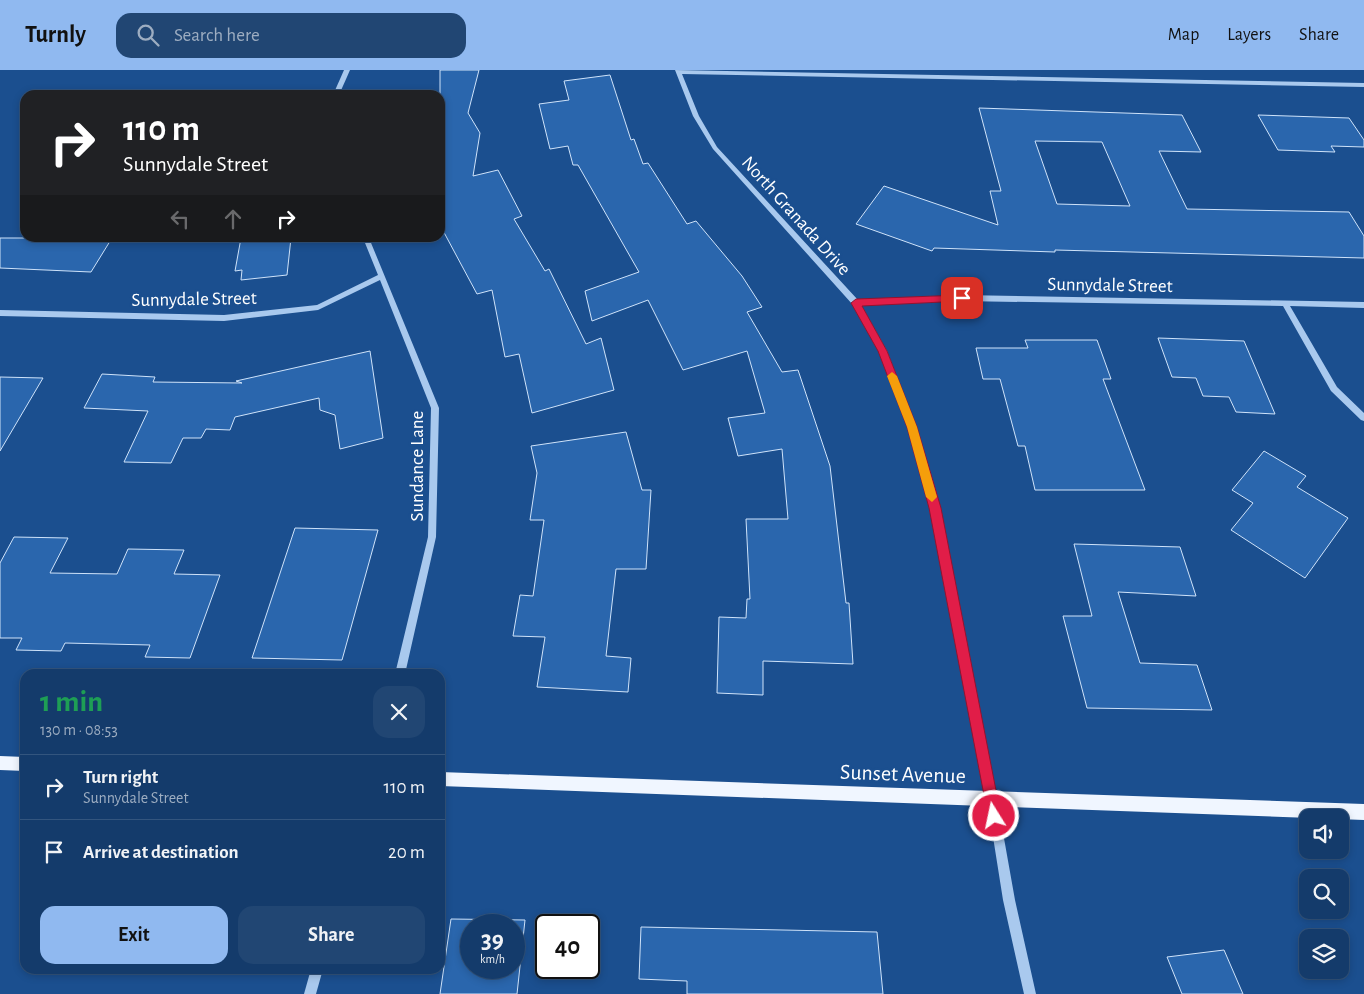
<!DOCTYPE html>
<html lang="en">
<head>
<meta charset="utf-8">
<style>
	:root { --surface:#143b6b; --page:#214673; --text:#f1f3f6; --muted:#9dadc1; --line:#33557e; --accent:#90b9f0 }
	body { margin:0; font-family:"Alegreya Sans",sans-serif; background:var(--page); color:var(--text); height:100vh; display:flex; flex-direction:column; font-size:19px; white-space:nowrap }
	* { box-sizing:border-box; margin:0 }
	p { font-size:16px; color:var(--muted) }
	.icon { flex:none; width:28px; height:28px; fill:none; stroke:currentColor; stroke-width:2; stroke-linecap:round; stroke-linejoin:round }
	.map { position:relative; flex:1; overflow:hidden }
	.panel { position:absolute; left:20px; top:599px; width:425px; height:305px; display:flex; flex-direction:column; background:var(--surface); border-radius:15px; box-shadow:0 2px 8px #0003,0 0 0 1px var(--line) }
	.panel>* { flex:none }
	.hud { position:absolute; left:20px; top:20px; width:425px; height:152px; border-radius:15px; box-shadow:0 2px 8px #0003,0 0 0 1px var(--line); background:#202124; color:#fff; overflow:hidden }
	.fabs { position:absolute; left:1299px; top:739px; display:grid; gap:10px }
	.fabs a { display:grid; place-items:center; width:50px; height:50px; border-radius:10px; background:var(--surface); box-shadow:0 2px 8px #0003,0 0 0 1px var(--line); font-size:25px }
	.speed { position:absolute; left:460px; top:844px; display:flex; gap:10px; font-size:25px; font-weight:700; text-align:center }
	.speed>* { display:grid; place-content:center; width:65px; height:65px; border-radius:50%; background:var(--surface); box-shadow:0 2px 8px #0003,0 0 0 1px var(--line); line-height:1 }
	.speed small { font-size:12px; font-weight:400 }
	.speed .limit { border:2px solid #111; border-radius:8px; background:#fff; color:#111 }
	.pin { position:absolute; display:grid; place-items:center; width:42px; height:42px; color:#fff; margin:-21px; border-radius:10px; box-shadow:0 2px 8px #0006 }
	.me { position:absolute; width:55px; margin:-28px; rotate:350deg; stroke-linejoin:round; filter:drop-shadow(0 0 4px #0008) }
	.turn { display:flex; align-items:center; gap:18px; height:105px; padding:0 20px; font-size:22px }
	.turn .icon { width:65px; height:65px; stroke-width:2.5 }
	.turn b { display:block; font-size:35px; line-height:42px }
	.lanes { display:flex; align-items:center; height:48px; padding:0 20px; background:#0003; justify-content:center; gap:25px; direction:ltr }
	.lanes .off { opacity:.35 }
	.round { display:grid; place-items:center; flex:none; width:52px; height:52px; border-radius:15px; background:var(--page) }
	.head { display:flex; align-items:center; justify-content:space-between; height:85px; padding:0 20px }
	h1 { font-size:30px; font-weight:600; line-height:38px; color:#1e9e55 }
	.button { display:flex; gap:10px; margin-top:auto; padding:10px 20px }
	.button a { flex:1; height:58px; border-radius:15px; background:var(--accent); color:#111; font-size:20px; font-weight:600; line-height:58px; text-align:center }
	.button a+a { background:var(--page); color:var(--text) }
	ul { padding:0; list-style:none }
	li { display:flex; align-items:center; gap:15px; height:65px; padding:0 20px; border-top:1px solid var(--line) }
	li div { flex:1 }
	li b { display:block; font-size:19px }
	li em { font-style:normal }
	header { display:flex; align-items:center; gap:30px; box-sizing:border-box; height:70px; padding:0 25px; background:var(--accent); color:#111 }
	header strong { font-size:24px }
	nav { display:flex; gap:28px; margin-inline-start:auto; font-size:18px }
	.search { width:350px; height:45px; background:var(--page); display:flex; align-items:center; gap:12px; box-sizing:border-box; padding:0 18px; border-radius:15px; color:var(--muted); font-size:19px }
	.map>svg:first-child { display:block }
	.building { fill:#2a66ad; stroke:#cfe3fa; fill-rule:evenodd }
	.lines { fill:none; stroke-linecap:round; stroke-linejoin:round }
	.minor { fill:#a9c9ee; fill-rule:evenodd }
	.major { fill:#f0f6ff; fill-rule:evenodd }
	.route { fill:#e11d48; stroke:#92132f }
	.slow { fill:#f59e0b }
	.labels { text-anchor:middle; stroke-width:5; stroke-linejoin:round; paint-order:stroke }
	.street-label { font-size:19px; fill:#fff; stroke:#1b4f8f }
	.near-street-label { font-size:22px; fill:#fff; stroke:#1b4f8f }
</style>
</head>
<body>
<header>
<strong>Turnly</strong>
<div class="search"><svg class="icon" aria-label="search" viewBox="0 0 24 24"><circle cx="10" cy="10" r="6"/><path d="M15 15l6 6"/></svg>Search here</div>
<nav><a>Map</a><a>Layers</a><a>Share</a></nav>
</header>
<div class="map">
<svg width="1364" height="924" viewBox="0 0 1364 924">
	<rect width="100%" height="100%" fill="#1b4f8f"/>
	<g class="building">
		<path d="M 440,0 L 479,0 L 468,43 L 480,63 L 473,106 L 498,100 L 522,146 L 514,149 L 545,201 L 549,199 L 586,274 L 601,268 L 614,320 L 532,343 L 519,284 L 505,287 L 492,220 L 477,224 L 440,155 Z"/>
		<path d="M 610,5 L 631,70 L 634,69 L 643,94 L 648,93 L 687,154 L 696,151 L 742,206 L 762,237 L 747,242 L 782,302 L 798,300 L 830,396 L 846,533 L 849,533 L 853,594 L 763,591 L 763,625 L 717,623 L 719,547 L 746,548 L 747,529 L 750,529 L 746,449 L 788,449 L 782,379 L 738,386 L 728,348 L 765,343 L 747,281 L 683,300 L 648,230 L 592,251 L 585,221 L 639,202 L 578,95 L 573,95 L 568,76 L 550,79 L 539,34 L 569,30 L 564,11 Z"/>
		<path d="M 979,38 L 1182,45 L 1201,82 L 1159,81 L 1187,139 L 1349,142 L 1364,166 L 1364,188 L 1055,180 L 1055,182 L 934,178 L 932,181 L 856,154 L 884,116 L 998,155 L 990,121 L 1001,121 ZM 1035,71 L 1102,72 L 1130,136 L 1057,134 Z"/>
		<path d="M 1258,45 L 1349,48 L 1364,70 L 1364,77 L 1331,76 L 1335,82 L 1278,80 Z"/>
		<path d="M 0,168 L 112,168 L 91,202 L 0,198 Z"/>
		<path d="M 241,168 L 291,168 L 287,205 L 241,210 L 242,200 L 235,201 Z"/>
		<path d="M 1158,268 L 1244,271 L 1275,344 L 1236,342 L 1229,327 L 1203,326 L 1196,308 L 1172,307 Z"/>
		<path d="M 1025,270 L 1097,270 L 1111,309 L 1103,309 L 1145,420 L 1035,420 L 1025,376 L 1018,376 L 1000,309 L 983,309 L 976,278 L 1028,278 Z"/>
		<path d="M 370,281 L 383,368 L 340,379 L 335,345 L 320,340 L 319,328 L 235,347 L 230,360 L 206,359 L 201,368 L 183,368 L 171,393 L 124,392 L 148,341 L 84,338 L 102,304 L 155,307 L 153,312 L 242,313 L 236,311 Z"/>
		<path d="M 0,307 L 43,308 L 0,381 Z"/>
		<path d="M 626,362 L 642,420 L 651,420 L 646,499 L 616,499 L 606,586 L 631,588 L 628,622 L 537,617 L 545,567 L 513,566 L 520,525 L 533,526 L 544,450 L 530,450 L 537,403 L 531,376 Z"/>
		<path d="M 1264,381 L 1306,406 L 1297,417 L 1348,448 L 1305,508 L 1231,460 L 1253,433 L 1232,420 Z"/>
		<path d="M 295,458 L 378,460 L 342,590 L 252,588 Z"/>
		<path d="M 14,467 L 68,468 L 50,503 L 117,504 L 128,479 L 184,480 L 174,504 L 220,505 L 190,588 L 145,587 L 150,575 L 65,573 L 61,581 L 16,580 L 22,568 L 0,568 L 0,493 Z"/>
		<path d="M 1074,474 L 1180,477 L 1196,526 L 1118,522 L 1140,593 L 1197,595 L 1212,640 L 1087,638 L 1063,546 L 1092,546 Z"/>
		<path d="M 451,849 L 525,850 L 517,924 L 440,924 ZM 471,855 L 514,855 L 514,898 L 471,898 Z"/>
		<path d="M 641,857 L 877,862 L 883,924 L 687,924 L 687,911 L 639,909 Z"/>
		<path d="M 1224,880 L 1243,924 L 1182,924 L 1167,887 Z"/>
	</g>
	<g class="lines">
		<g class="minor">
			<path d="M 344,0 L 350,0 L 339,25 L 333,25 Z"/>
			<path d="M 675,0 L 1364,13 L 1364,17 L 682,4 L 699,46 L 717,77 L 858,230 L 961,225 L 1364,232 L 1364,238 L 1290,236 L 1337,317 L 1364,343 L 1364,351 L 1361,350 L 1331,321 L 1283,236 L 961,231 L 861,235 L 887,281 L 916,357 L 939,438 L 997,729 L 1015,830 L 1036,924 L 1024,924 L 1003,830 L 987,729 L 931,438 L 908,357 L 879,281 L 853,235 L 713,79 L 693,46 Z"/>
			<path d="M 363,168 L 369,168 L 439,338 L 436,467 L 405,604 L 395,604 L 428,467 L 431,338 L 380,210 L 318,240 L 224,251 L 0,246 L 0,240 L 224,245 L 317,235 L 378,205 Z"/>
			<path d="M 311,899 L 323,899 L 316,924 L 304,924 Z"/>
		</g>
		<g class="major">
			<path d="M 0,686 L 25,687 L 25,701 L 0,700 Z"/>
			<path d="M 440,702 L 1364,734 L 1364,750 L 440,716 Z"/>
		</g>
	</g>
	<path class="route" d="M 962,225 L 966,228 L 962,231 L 862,236 L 887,281 L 917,357 L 941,438 L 1001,746 L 999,751 L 994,753 L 990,751 L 988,746 L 929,438 L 907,357 L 878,281 L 851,233 L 856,229 Z"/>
	<path class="slow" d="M 892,302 L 897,306 L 917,357 L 937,427 L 932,432 L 926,427 L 907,357 L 887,306 Z"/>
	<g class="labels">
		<g class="street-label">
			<text transform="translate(797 145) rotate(48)" y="7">North Granada Drive</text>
			<text transform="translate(1110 214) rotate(1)" y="7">Sunnydale Street</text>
			<text transform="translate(194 228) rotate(-1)" y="7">Sunnydale Street</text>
			<text transform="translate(416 396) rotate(-90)" y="7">Sundance Lane</text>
		</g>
		<g class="near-street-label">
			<text transform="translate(903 703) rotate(2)" y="8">Sunset Avenue</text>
		</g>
	</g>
</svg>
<div class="fabs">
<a><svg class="icon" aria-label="sound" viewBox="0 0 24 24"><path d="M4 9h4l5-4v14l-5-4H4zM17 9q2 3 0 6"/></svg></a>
<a><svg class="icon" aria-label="search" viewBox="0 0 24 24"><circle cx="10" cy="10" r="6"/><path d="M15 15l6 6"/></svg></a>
<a><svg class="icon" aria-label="layers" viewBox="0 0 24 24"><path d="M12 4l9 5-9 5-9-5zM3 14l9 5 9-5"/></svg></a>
</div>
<div class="speed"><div>39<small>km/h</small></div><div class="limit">40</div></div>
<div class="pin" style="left:962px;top:228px;background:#d93025"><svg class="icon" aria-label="arrive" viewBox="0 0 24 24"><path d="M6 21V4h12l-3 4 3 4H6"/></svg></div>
<svg class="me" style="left:994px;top:746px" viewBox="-20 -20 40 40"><circle r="17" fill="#e11d48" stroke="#fff" stroke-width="3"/><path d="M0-11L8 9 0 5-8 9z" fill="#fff"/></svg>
<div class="hud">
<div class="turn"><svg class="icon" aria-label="right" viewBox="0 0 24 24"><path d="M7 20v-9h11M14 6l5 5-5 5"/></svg><div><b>110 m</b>Sunnydale Street</div></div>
<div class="lanes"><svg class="icon off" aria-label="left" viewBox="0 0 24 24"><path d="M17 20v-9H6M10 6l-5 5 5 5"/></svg><svg class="icon off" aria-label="ahead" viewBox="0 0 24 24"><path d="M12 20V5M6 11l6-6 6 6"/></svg><svg class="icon" aria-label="right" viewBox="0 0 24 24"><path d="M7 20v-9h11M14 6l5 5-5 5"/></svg></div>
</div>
<section class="panel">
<div class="head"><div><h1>1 min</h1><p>130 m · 08:53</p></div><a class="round"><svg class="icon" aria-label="close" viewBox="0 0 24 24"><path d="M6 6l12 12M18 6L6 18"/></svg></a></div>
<ul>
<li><svg class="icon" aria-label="right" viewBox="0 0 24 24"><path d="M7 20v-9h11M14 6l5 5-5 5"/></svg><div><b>Turn right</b><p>Sunnydale Street</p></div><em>110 m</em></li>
<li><svg class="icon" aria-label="arrive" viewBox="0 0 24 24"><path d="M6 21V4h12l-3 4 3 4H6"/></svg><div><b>Arrive at destination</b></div><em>20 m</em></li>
</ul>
<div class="button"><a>Exit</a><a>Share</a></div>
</section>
</div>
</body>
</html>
